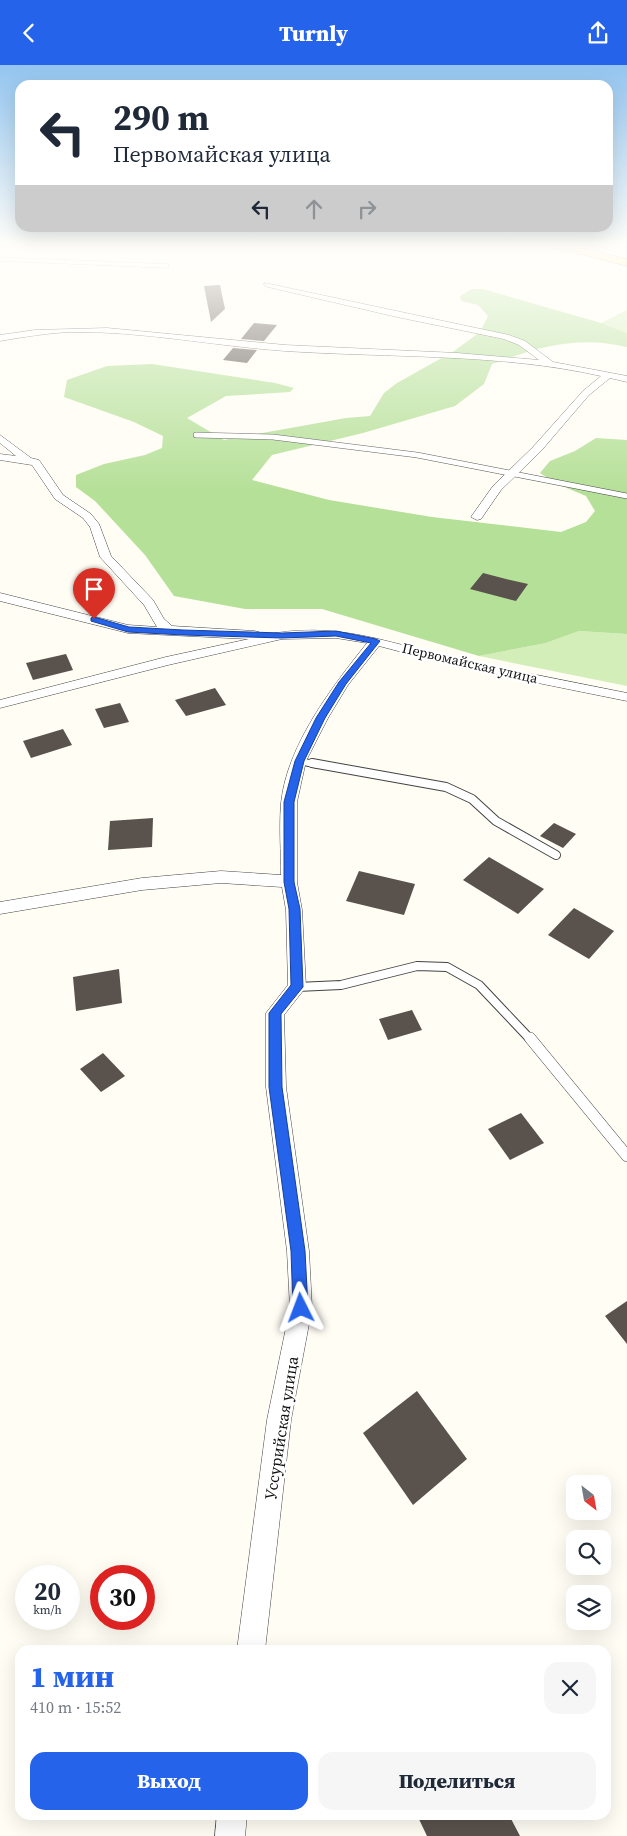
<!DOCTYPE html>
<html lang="ru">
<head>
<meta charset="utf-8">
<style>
	:root { --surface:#fff; --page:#f6f6f7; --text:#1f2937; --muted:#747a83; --accent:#2563eb }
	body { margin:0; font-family:"Source Serif 4",serif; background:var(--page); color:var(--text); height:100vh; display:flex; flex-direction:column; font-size:19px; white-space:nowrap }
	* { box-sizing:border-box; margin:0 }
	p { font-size:16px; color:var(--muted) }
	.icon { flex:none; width:28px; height:28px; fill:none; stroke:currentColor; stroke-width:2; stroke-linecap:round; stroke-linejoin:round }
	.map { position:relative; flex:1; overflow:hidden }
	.sheet { position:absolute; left:15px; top:1580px; width:596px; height:175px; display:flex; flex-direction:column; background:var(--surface); border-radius:15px; box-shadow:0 5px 20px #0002 }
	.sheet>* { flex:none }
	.guide { position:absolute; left:15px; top:15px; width:598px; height:152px; border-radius:15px; box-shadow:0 5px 20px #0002; background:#fff; color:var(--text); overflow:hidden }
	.needle { width:32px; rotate:149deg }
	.tools { position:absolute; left:566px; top:1410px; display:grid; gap:10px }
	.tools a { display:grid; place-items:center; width:45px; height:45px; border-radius:10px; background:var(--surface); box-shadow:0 5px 20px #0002; font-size:25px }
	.speed { position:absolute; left:15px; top:1500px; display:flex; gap:10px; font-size:25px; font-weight:700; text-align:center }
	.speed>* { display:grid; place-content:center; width:65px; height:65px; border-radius:50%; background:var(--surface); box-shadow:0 5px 20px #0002; line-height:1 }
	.speed small { font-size:12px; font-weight:400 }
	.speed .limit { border:8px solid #d22; background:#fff; color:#111 }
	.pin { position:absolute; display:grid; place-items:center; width:42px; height:42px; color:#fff; margin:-51px -21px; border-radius:50% 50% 50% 0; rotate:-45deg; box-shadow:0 0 5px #0007 }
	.pin .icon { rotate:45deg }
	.me { position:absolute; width:55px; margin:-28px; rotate:357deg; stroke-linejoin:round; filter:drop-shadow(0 0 4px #0008) }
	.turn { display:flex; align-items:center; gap:18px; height:105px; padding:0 15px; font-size:22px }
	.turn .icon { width:65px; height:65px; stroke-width:2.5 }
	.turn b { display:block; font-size:35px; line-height:42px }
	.lanes { display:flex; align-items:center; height:48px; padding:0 15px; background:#0003; justify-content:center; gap:25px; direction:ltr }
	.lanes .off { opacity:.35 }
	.round { display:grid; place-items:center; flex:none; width:52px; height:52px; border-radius:15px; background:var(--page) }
	.summary { display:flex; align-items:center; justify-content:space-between; height:85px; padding:0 15px }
	h1 { font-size:30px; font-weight:800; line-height:38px; color:var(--accent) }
	.cta { display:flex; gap:10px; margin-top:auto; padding:10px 15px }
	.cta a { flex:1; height:58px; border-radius:15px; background:var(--accent); color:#fff; font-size:20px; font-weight:800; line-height:58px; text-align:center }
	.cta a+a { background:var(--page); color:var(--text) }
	header { display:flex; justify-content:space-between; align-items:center; height:65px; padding:0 15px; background:var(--accent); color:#fff; font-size:22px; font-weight:800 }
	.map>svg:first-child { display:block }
	.green { fill:#d3eeb9 }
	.forest { fill:#b5e097 }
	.building { fill:#5a524c }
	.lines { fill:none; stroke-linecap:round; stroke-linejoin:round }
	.service-far4-casing { stroke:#434343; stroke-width:4.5 }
	.service-far3-casing { stroke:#434343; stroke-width:6 }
	.service-far2-casing { stroke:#434343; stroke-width:8 }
	.service-far1-casing { stroke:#434343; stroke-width:10 }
	.service-casing { stroke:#434343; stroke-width:12 }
	.minor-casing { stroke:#434343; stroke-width:1 }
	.primary-casing { stroke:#212121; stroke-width:1 }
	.service-far4 { stroke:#fff; stroke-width:4 }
	.service-far3 { stroke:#fff; stroke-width:5 }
	.service-far2 { stroke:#fff; stroke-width:6 }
	.service-far1 { stroke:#fff; stroke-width:8 }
	.service { stroke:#fff; stroke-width:11 }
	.minor { fill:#fff; fill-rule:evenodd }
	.primary { fill:#ffdf64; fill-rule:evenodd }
	.route { fill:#2563eb; stroke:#184099 }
	.labels { text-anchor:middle; stroke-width:5; stroke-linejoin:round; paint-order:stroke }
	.far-street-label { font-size:14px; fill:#101010; stroke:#fff }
	.street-label { font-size:16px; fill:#101010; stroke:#fff }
</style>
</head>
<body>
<header><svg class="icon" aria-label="back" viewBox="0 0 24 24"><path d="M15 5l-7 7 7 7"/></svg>Turnly<svg class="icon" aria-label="share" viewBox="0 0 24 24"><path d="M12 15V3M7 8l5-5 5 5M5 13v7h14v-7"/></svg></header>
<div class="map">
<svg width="627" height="1771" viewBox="0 0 627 1771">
	<rect width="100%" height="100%" fill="#fffdf4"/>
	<g class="green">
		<path d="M 627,245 L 627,268 L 601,258 Z"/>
		<path d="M 579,566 L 627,569 L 627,621 L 479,591 L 546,578 Z"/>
	</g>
	<path class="forest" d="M 472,224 L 483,224 L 601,258 L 627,268 L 627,282 C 579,270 537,282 492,299 L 484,319 L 455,341 L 363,368 L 272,390 L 252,415 L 329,435 L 432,452 L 561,467 L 586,457 L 595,446 L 586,431 L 555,418 L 540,408 L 550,396 L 575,386 L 596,373 L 627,375 L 627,569 L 579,566 L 546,578 L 479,591 L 322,544 L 245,544 L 174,531 L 145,490 L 95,436 L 76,422 L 76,410 L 104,399 L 145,390 L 162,383 L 163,371 L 134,357 L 64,332 L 67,315 L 107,301 L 152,299 L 275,318 L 294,323 L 290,327 L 226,331 L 187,353 L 224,375 L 346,353 L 370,351 L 384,328 L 397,318 L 454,286 L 480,267 L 488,251 L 478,240 L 461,236 L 460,231 Z"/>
	<g class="building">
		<path d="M 220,220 L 225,244 L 211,257 L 204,221 Z"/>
		<path d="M 254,258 L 277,260 L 264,276 L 241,274 Z"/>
		<path d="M 233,283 L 257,285 L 247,298 L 223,295 Z"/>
		<path d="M 483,508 L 506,514 L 528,519 L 516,536 L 470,524 Z"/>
		<path d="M 66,589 L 73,605 L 33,615 L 26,598 Z"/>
		<path d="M 215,623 L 226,640 L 186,651 L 175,635 Z"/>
		<path d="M 120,638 L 129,657 L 104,663 L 95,644 Z"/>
		<path d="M 63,664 L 72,680 L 31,693 L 23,676 Z"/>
		<path d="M 153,753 L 152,782 L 108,785 L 110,756 Z"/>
		<path d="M 554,758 L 576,769 L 563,783 L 540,771 Z"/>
		<path d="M 489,792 L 544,824 L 518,849 L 463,815 Z"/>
		<path d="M 359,806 L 415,819 L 404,850 L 346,836 Z"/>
		<path d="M 574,843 L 614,866 L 589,894 L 548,870 Z"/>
		<path d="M 119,904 L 122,938 L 76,946 L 73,912 Z"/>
		<path d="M 412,945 L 422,965 L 388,975 L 379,954 Z"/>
		<path d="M 103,988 L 125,1011 L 101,1027 L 80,1004 Z"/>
		<path d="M 521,1048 L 544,1078 L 510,1095 L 488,1064 Z"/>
		<path d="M 627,1236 L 627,1279 L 605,1251 Z"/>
		<path d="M 417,1326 L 467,1394 L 413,1440 L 363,1368 Z"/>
		<path d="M 417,1750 L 509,1750 L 520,1771 L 427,1771 Z"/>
	</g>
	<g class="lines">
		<defs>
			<path id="service-far4" d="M 0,194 L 167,201"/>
			<path id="service-far3" d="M 196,370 L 273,372 L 417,390 L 627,431"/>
			<path id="service-far2" d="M 299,696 L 319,700"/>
			<g id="service-far1">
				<path d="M 312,698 L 446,722 L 472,734 L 496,756 L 556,790"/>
				<path d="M 297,922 L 341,920 L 417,901 L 447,902 L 479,920 L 531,975"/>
			</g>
			<path id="service" d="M 530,973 L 627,1091"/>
			<g id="minor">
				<path d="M 265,218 L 509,270 L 525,276 L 553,297 L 627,311 L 627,317 L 610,313 L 589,330 L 541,386 L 501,425 L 481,454 L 477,455 L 471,452 L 493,421 L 533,382 L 583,326 L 601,311 C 498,288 391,293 285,286 C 214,281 143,266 71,267 C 47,268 24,272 0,276 L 0,270 L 35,265 L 107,263 L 285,280 L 457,288 L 539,295 L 519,280 L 504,274 L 397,252 L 268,222 L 264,220 Z"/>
				<path d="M 0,370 L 31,393 L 39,395 L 63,430 L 91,449 L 99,459 L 111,491 L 153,535 L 164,554 L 172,561 L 254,566 L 259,567 L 260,571 C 337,554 389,579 462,595 C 517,606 572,617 627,628 L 627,636 L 459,602 L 379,581 L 348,620 L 328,653 L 306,696 L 297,737 L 297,817 L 302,845 L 306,922 L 284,950 L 286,1022 L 309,1186 L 312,1243 L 291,1355 L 265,1585 L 237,1585 L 267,1355 L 290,1243 L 287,1186 L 266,1022 L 266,948 L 288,920 L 286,845 L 282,822 L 221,818 L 142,825 L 0,849 L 0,837 L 142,813 L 221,806 L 281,810 C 281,787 279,762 281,738 C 287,680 332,622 367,578 L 336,573 L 282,574 L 168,600 L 0,643 L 0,635 L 166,592 L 249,574 L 128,568 L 0,536 L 0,528 L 128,560 L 157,562 L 144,540 L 100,492 L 90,462 L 83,453 L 55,434 L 32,400 L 0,395 L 0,389 L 16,391 L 0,378 Z"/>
				<path d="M 217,1750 L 247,1750 L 245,1771 L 215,1771 Z"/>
			</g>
			<path id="primary" d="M 555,181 L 573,181 L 627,194 L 627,201 L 557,183 Z"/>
		</defs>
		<use href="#service-far4" class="service-far4-casing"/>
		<use href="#service-far3" class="service-far3-casing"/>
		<use href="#service-far2" class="service-far2-casing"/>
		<use href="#service-far1" class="service-far1-casing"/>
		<use href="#service" class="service-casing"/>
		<use href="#minor" class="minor-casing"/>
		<use href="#primary" class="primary-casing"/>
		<use href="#service-far4" class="service-far4"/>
		<use href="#service-far3" class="service-far3"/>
		<use href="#service-far2" class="service-far2"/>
		<use href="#service-far1" class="service-far1"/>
		<use href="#service" class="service"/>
		<use href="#minor" class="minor"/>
		<use href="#primary" class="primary"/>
	</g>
	<linearGradient id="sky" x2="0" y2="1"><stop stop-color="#93c5f0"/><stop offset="0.42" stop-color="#fffefa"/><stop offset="1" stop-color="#fffefa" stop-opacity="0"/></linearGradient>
	<rect width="627" height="429" fill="url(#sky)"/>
	<path class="route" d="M 94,552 L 129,562 L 183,565 L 282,568 L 336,566 L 376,574 L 380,576 L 346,619 L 325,653 L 304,696 L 294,737 L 294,817 L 300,844 L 303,922 L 281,949 L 282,1022 L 305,1186 L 308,1243 L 306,1248 L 301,1250 L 295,1248 L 293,1243 L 291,1186 L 269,1022 L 269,948 L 291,920 L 289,844 L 284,817 L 284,737 L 295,696 L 316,653 L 339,617 L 371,578 L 336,571 L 282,573 L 183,570 L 128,567 L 91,556 L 91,553 Z"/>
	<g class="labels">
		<g class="far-street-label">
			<text transform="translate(470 598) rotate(13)" y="5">Первомайская улица</text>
		</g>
		<g class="street-label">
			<text transform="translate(281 1363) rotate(-81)" y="6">Уссурийская улица</text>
		</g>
	</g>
</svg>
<div class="tools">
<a><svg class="needle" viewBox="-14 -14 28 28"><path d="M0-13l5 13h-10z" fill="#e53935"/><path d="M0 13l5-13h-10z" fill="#747a83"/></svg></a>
<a><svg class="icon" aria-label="search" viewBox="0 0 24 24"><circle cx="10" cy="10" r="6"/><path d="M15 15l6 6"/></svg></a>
<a><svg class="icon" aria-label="layers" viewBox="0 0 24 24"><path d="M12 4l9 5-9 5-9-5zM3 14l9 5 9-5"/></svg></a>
</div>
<div class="speed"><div>20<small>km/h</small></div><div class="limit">30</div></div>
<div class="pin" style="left:94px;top:554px;background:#d93025"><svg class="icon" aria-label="arrive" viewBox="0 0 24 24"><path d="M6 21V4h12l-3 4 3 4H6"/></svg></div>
<svg class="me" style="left:301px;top:1243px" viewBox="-20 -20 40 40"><path d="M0-17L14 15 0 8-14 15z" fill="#2563eb" stroke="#fff" stroke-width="4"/></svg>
<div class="guide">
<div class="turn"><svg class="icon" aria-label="left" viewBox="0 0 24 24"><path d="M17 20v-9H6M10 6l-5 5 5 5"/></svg><div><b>290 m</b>Первомайская улица</div></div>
<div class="lanes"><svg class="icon" aria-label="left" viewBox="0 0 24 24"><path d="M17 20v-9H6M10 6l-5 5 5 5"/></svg><svg class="icon off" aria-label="ahead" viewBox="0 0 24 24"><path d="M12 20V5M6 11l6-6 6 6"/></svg><svg class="icon off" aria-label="right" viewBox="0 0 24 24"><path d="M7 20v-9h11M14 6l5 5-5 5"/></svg></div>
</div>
<section class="sheet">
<div class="summary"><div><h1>1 мин</h1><p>410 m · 15:52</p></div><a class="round"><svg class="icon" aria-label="close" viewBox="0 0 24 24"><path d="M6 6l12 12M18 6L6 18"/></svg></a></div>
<div class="cta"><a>Выход</a><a>Поделиться</a></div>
</section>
</div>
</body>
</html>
